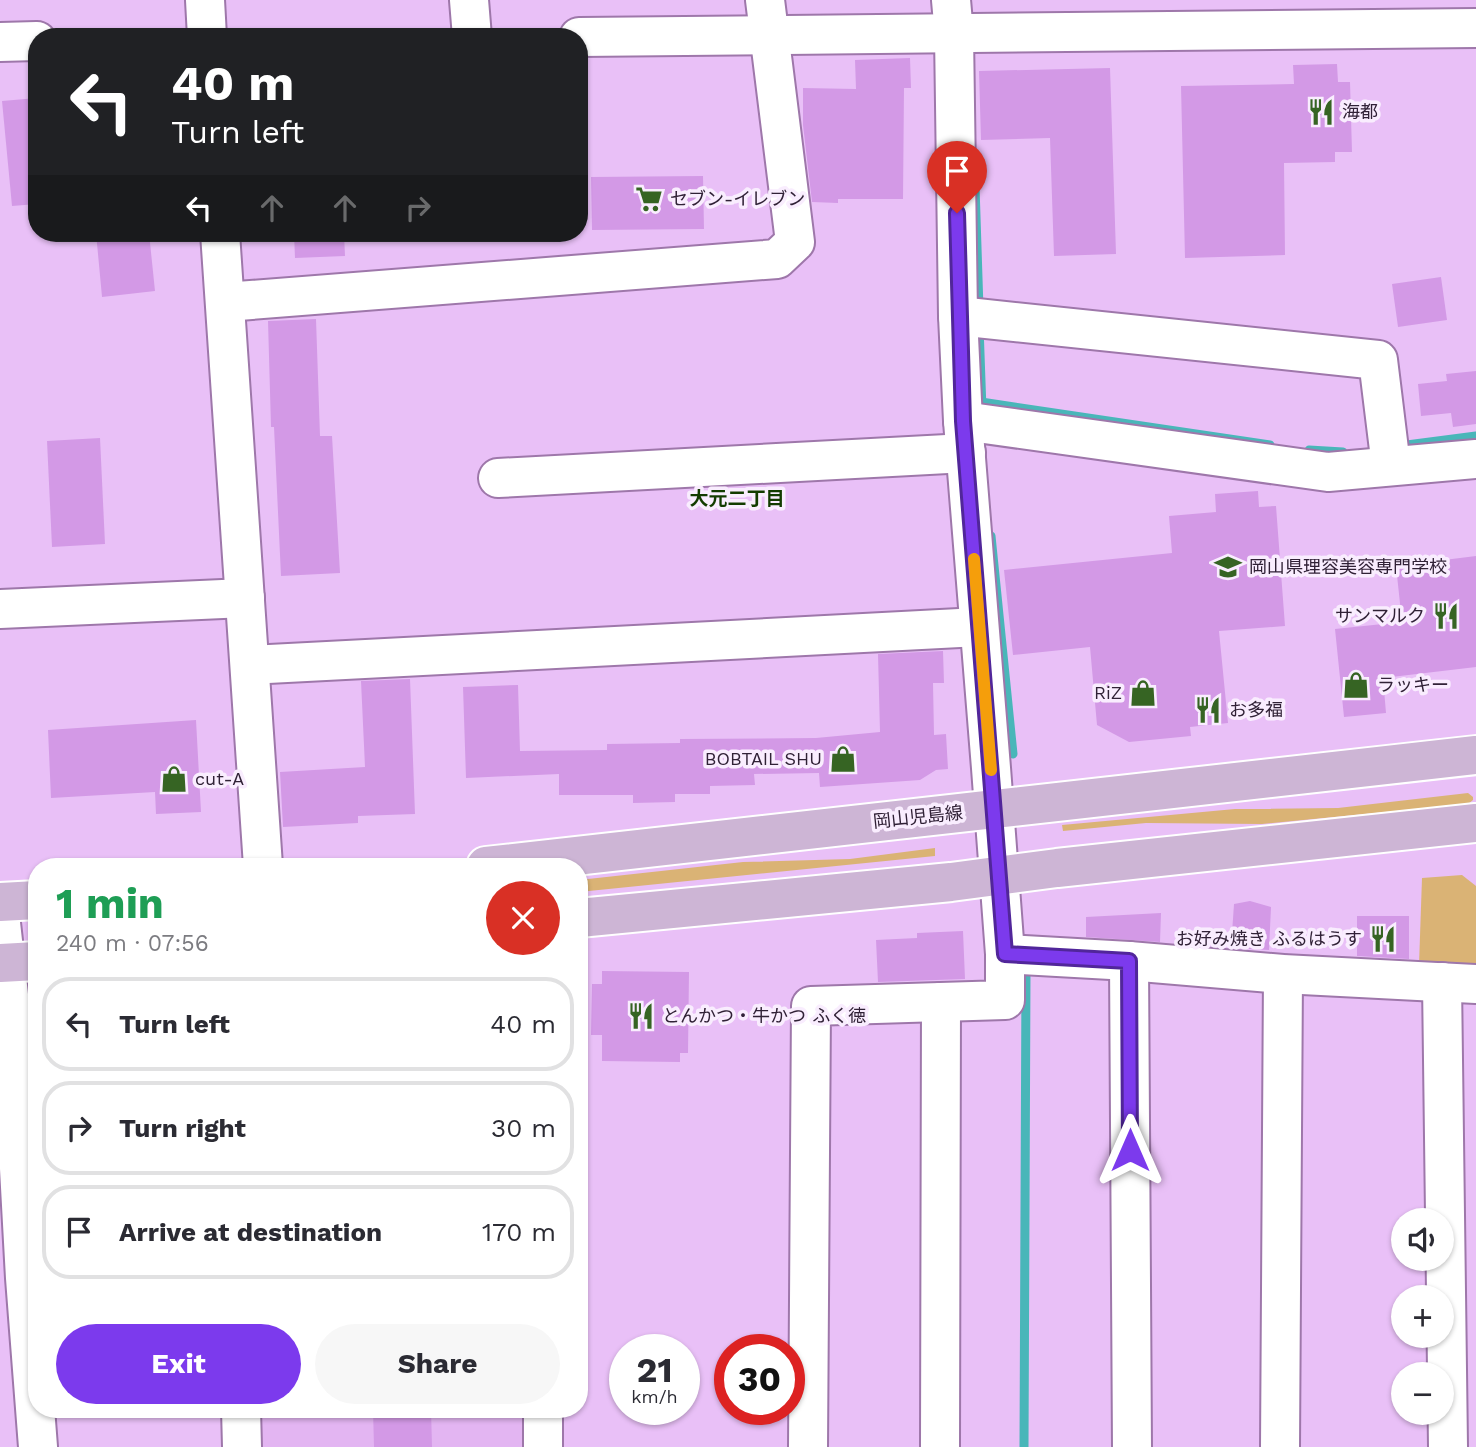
<!DOCTYPE html>
<html lang="en">
<head>
<meta charset="utf-8">
<style>
	:root { --surface:#fff; --page:#f7f7f7; --text:#2b2b33; --muted:#7c7c81; --line:#e1e1e2; --accent:#7c3aed }
	body { margin:0; font-family:"Work Sans","Noto Sans JP",sans-serif; background:var(--page); color:var(--text); height:100vh; display:flex; flex-direction:column; font-size:26px; white-space:nowrap }
	* { box-sizing:border-box; margin:0 }
	p { font-size:23px; color:var(--muted) }
	.icon { flex:none; width:38px; height:38px; fill:none; stroke:currentColor; stroke-width:2; stroke-linecap:round; stroke-linejoin:round }
	.map { position:relative; flex:1; overflow:hidden }
	.details { position:absolute; left:28px; top:858px; width:560px; height:560px; display:flex; flex-direction:column; background:var(--surface); border-radius:28px; box-shadow:0 2px 5px #0004 }
	.details>* { flex:none }
	.guide { position:absolute; left:28px; top:28px; width:560px; height:214px; border-radius:28px; box-shadow:0 2px 5px #0004; background:#202124; color:#fff; overflow:hidden }
	.fabs { position:absolute; left:1391px; top:1208px; display:grid; gap:14px }
	.fabs a { display:grid; place-items:center; width:63px; height:63px; border-radius:50%; background:var(--surface); box-shadow:0 2px 5px #0004; font-size:35px }
	.speed { position:absolute; left:609px; top:1334px; display:flex; gap:14px; font-size:35px; font-weight:700; text-align:center }
	.speed>* { display:grid; place-content:center; width:91px; height:91px; border-radius:50%; background:var(--surface); box-shadow:0 2px 5px #0004; line-height:1 }
	.speed small { font-size:18px; font-weight:400 }
	.speed .limit { border:10px solid #d22; background:#fff; color:#111 }
	.pin { position:absolute; display:grid; place-items:center; width:60px; height:60px; color:#fff; margin:-72px -30px; border-radius:50% 50% 50% 0; rotate:-45deg; box-shadow:0 0 7px #0007 }
	.pin .icon { rotate:45deg }
	.me { position:absolute; width:77px; margin:-38px; rotate:0deg; stroke-linejoin:round; filter:drop-shadow(0 0 5px #0008) }
	.turn { display:flex; align-items:center; gap:24px; height:147px; padding:0 28px; font-size:32px }
	.turn .icon { width:91px; height:91px; stroke-width:2.5 }
	.turn b { display:block; font-size:49px; line-height:60px }
	.lanes { display:flex; align-items:center; height:66px; padding:0 28px; background:#0003; justify-content:center; gap:35px; direction:ltr }
	.lanes .off { opacity:.35 }
	.round { display:grid; place-items:center; flex:none; width:74px; height:74px; border-radius:37px; background:var(--page) }
	.head { display:flex; align-items:center; justify-content:space-between; height:119px; padding:0 28px }
	h1 { font-size:42px; font-weight:700; line-height:52px; color:#1e9e55 }
	.primary-button { display:flex; gap:14px; margin-top:auto; padding:14px 28px }
	.primary-button a { flex:1; height:80px; border-radius:42px; background:var(--accent); color:#fff; font-size:28px; font-weight:700; line-height:80px; text-align:center }
	.primary-button a+a { background:var(--page); color:var(--text) }
	ul { padding:0; list-style:none }
	li { display:flex; align-items:center; gap:21px; height:94px; margin:0 14px 10px; padding:0 14px; border:4px solid var(--line); border-radius:28px }
	li div { flex:1 }
	li b { display:block; font-size:26px }
	li em { font-style:normal }
	.map>svg:first-child { display:block }
	.built { fill:#e3b5f2 }
	.green { fill:#dab375 }
	.lines { fill:none; stroke-linecap:round; stroke-linejoin:round }
	.stream { stroke:#49b6b9; stroke-width:9 }
	.building { fill:#d399e6 }
	.minor-casing { stroke:#9e77aa; stroke-width:42 }
	.major-casing { stroke:#fff; stroke-width:42 }
	.minor { stroke:#fff; stroke-width:38 }
	.major { stroke:#cdb5d5; stroke-width:38 }
	.route-casing { stroke:#51269a; stroke-width:18 }
	.route { stroke:#7c3aed; stroke-width:12 }
	.slow { stroke:#f59e0b; stroke-width:12 }
	.labels { text-anchor:middle; stroke-width:7; stroke-linejoin:round; paint-order:stroke }
	.poi-label { font-size:18px; fill:#302136; stroke:#f9edfe; text-anchor:start }
	.street-label { font-size:18px; fill:#302136; stroke:#f9edfe }
	.neighbourhood-label { font-size:19px; font-weight:bold; fill:#133c00; stroke:#f9edfe }
</style>
</head>
<body>
<div class="map">
<svg width="1476" height="1447" viewBox="0 0 1476 1447">
	<rect width="100%" height="100%" fill="#e9c0f7"/>
	<path class="built" d="M 249,1409 L 528,1409 L 527,1447 L 250,1447 Z"/>
	<g class="green">
		<path d="M 1468,793 L 1473,797 L 1473,800 L 1468,804 L 1262,824 L 1146,823 L 1063,831 L 1062,825 L 1235,809 L 1338,808 Z"/>
		<path d="M 935,848 L 935,856 L 579,892 L 579,880 L 743,862 L 850,859 Z"/>
		<path d="M 1462,875 L 1476,886 L 1476,968 L 1419,965 L 1422,878 Z"/>
	</g>
	<g class="lines">
		<g class="stream">
			<path d="M 975,186 L 979,309"/>
			<path d="M 979,326 L 982,410"/>
			<path d="M 981,402 L 1270,445"/>
			<path d="M 1399,446 L 1476,436"/>
			<path d="M 1309,450 L 1343,452"/>
			<path d="M 991,536 L 1013,754"/>
			<path d="M 1024,1447 L 1026,971"/>
		</g>
	</g>
	<g class="building">
		<path d="M 910,58 L 911,88 L 904,88 L 903,199 L 838,199 L 838,203 L 812,202 L 803,125 L 803,88 L 856,89 L 855,60 Z"/>
		<path d="M 1337,64 L 1338,82 L 1350,82 L 1352,152 L 1335,152 L 1335,162 L 1284,163 L 1285,255 L 1185,258 L 1181,86 L 1294,84 L 1293,65 Z"/>
		<path d="M 1110,68 L 1116,254 L 1054,256 L 1050,138 L 981,140 L 979,71 Z"/>
		<path d="M 37,98 L 37,204 L 12,206 L 2,101 Z"/>
		<path d="M 703,176 L 704,229 L 592,230 L 591,177 Z"/>
		<path d="M 96,233 L 149,233 L 155,291 L 102,297 Z"/>
		<path d="M 294,233 L 344,233 L 345,256 L 295,258 Z"/>
		<path d="M 1441,277 L 1447,320 L 1398,327 L 1392,284 Z"/>
		<path d="M 316,319 L 320,436 L 332,436 L 340,573 L 281,576 L 274,427 L 271,427 L 268,321 Z"/>
		<path d="M 1476,371 L 1476,424 L 1453,427 L 1451,413 L 1421,416 L 1418,384 L 1447,381 L 1446,374 Z"/>
		<path d="M 100,438 L 105,544 L 52,547 L 47,441 Z"/>
		<path d="M 1258,491 L 1259,507 L 1276,506 L 1285,626 L 1219,631 L 1228,723 L 1190,727 L 1191,736 L 1129,742 L 1097,725 L 1090,647 L 1013,655 L 1004,570 L 1172,553 L 1169,516 L 1216,512 L 1215,494 Z"/>
		<path d="M 1476,556 L 1476,667 L 1383,678 L 1386,713 L 1344,717 L 1335,629 L 1402,622 L 1396,566 Z"/>
		<path d="M 943,651 L 944,683 L 933,683 L 934,735 L 946,734 L 948,769 L 936,770 L 920,780 L 820,787 L 819,773 L 754,774 L 755,785 L 710,786 L 710,794 L 675,794 L 675,802 L 633,803 L 633,795 L 559,795 L 559,774 L 466,778 L 463,687 L 518,685 L 520,751 L 607,750 L 607,744 L 680,743 L 680,739 L 816,738 L 880,732 L 878,654 Z"/>
		<path d="M 410,679 L 415,814 L 358,816 L 358,823 L 283,827 L 280,772 L 365,767 L 361,681 Z"/>
		<path d="M 196,720 L 201,812 L 156,814 L 155,792 L 51,798 L 48,730 Z"/>
		<path d="M 1250,901 L 1271,907 L 1269,950 L 1231,948 L 1234,904 Z"/>
		<path d="M 1161,913 L 1160,942 L 1086,937 L 1086,917 Z"/>
		<path d="M 1357,916 L 1409,916 L 1409,959 L 1357,956 Z"/>
		<path d="M 963,931 L 965,979 L 878,982 L 876,940 L 917,938 L 917,933 Z"/>
		<path d="M 602,971 L 689,972 L 688,1053 L 680,1053 L 680,1062 L 602,1061 L 602,1035 L 591,1035 L 592,984 L 602,984 Z"/>
		<path d="M 373,1409 L 431,1409 L 432,1447 L 374,1447 Z"/>
	</g>
	<g class="lines">
		<defs>
			<g id="minor">
				<path d="M 205,0 L 207,37"/>
				<path d="M 469,0 L 472,37"/>
				<path d="M 579,37 L 1476,28"/>
				<path d="M 0,42 L 37,41"/>
				<path d="M 220,233 L 263,866"/>
				<path d="M 225,302 L 777,259 L 795,242 L 765,0"/>
				<path d="M 958,316 L 1378,360 L 1391,466"/>
				<path d="M 963,421 L 1328,472 L 1476,459"/>
				<path d="M 498,478 L 966,453"/>
				<path d="M 0,609 L 245,598"/>
				<path d="M 250,665 L 979,627"/>
				<path d="M 0,914 L 10,1004 L 25,1278 L 38,1447"/>
				<path d="M 1005,954 L 1129,961 L 1283,974 L 1476,984"/>
				<path d="M 1129,961 L 1132,1447"/>
				<path d="M 1442,982 L 1448,1447"/>
				<path d="M 241,1409 L 242,1447"/>
				<path d="M 543,1447 L 543,1409"/>
				<path d="M 808,1447 L 811,1006 L 1005,1000 L 1005,954 L 991,768 L 963,421 L 958,316 L 954,34 L 951,0"/>
				<path d="M 940,1447 L 941,1002"/>
				<path d="M 1280,1447 L 1283,974"/>
			</g>
			<g id="major">
				<path d="M 486,866 L 1476,755"/>
				<path d="M 0,902 L 37,900"/>
				<path d="M 579,918 L 951,882 L 1057,868 L 1476,823"/>
				<path d="M 0,963 L 37,961"/>
			</g>
		</defs>
		<use href="#minor" class="minor-casing"/>
		<use href="#major" class="major-casing"/>
		<use href="#minor" class="minor"/>
		<use href="#major" class="major"/>
	</g>
	<g class="lines">
		<defs>
			<path id="route" d="M 957,213 L 963,421 L 1005,954 L 1129,961 L 1130,1150"/>
		</defs>
		<use href="#route" class="route-casing"/>
		<use href="#route" class="route"/>
		<path class="slow" d="M 974,559 L 991,770"/>
	</g>
	<defs>
		<symbol id="restaurant-bare" viewBox="-9 -9 18 18"><path d="M-5-6h1v4h1v-4h1v4h1v-4h1v5L-1.5 .5V6h-2V.5L-5-1ZM5-6V6H3V1.5H1.5Q1.5-4 5-6Z" fill="#366423" stroke="#f9edfe" stroke-width="2.5" paint-order="stroke"/></symbol>
		<symbol id="supermarket-bare" viewBox="-9 -9 18 18"><path d="M-6-5.5h2.5l.6 2H6L4.5 2H-2.5L-4.4-4H-6ZM-1.5 3.2a1.3 1.3 0 1 0 .1 0ZM3 3.2a1.3 1.3 0 1 0 .1 0Z" fill="#366423" stroke="#f9edfe" stroke-width="2.5" paint-order="stroke"/></symbol>
		<symbol id="university-bare" viewBox="-9 -9 18 18"><path d="M0-5L7-2L0 1L-7-2ZM-4 1L0 2.5L4 1V4Q0 6-4 4Z" fill="#366423" stroke="#f9edfe" stroke-width="2.5" paint-order="stroke"/></symbol>
		<symbol id="shop-bare" viewBox="-9 -9 18 18"><path d="M-5-2.5h2.3a2.7 3.5 0 0 1 5.4 0H5L5.5 6h-11ZM-1.5-2.5h3a1.5 2.3 0 0 0-3 0Z" fill="#366423" stroke="#f9edfe" stroke-width="2.5" paint-order="stroke"/></symbol>
	</defs>
	<g fill-rule="evenodd">
		<use href="#restaurant-bare" x="1302" y="93" width="38" height="38"/>
		<use href="#supermarket-bare" x="630" y="180" width="38" height="38"/>
		<use href="#university-bare" x="1209" y="548" width="38" height="38"/>
		<use href="#restaurant-bare" x="1427" y="597" width="38" height="38"/>
		<use href="#shop-bare" x="1337" y="666" width="38" height="38"/>
		<use href="#shop-bare" x="1124" y="674" width="38" height="38"/>
		<use href="#restaurant-bare" x="1189" y="691" width="38" height="38"/>
		<use href="#shop-bare" x="824" y="740" width="38" height="38"/>
		<use href="#shop-bare" x="155" y="760" width="38" height="38"/>
		<use href="#restaurant-bare" x="1364" y="920" width="38" height="38"/>
		<use href="#restaurant-bare" x="622" y="997" width="38" height="38"/>
	</g>
	<g class="labels">
		<g class="poi-label">
			<text x="1342" y="118">海都</text>
			<text x="670" y="205">セブン-イレブン</text>
			<text x="1249" y="573">岡山県理容美容専門学校</text>
			<text x="1425" y="622" text-anchor="end">サンマルク</text>
			<text x="1377" y="691">ラッキー</text>
			<text x="1122" y="699" text-anchor="end">RiZ</text>
			<text x="1229" y="716">お多福</text>
			<text x="822" y="765" text-anchor="end">BOBTAIL SHU</text>
			<text x="195" y="785">cut-A</text>
			<text x="1362" y="945" text-anchor="end">お好み焼き ふるはうす</text>
			<text x="662" y="1022">とんかつ・牛かつ ふく徳</text>
		</g>
		<g class="street-label">
			<text transform="translate(918 817) rotate(-6)" y="6">岡山児島線</text>
		</g>
		<g class="neighbourhood-label">
			<text x="737" y="505">大元二丁目</text>
		</g>
	</g>
</svg>
<div class="fabs">
<a><svg class="icon" aria-label="sound" viewBox="0 0 24 24"><path d="M4 9h4l5-4v14l-5-4H4zM17 9q2 3 0 6"/></svg></a>
<a>+</a>
<a>−</a>
</div>
<div class="speed"><div>21<small>km/h</small></div><div class="limit">30</div></div>
<div class="pin" style="left:957px;top:213px;background:#d93025"><svg class="icon" aria-label="arrive" viewBox="0 0 24 24"><path d="M6 21V4h12l-3 4 3 4H6"/></svg></div>
<svg class="me" style="left:1130px;top:1150px" viewBox="-20 -20 40 40"><path d="M0-17L14 15 0 8-14 15z" fill="#7c3aed" stroke="#fff" stroke-width="4"/></svg>
<div class="guide">
<div class="turn"><svg class="icon" aria-label="left" viewBox="0 0 24 24"><path d="M17 20v-9H6M10 6l-5 5 5 5"/></svg><div><b>40 m</b>Turn left</div></div>
<div class="lanes"><svg class="icon" aria-label="left" viewBox="0 0 24 24"><path d="M17 20v-9H6M10 6l-5 5 5 5"/></svg><svg class="icon off" aria-label="ahead" viewBox="0 0 24 24"><path d="M12 20V5M6 11l6-6 6 6"/></svg><svg class="icon off" aria-label="ahead" viewBox="0 0 24 24"><path d="M12 20V5M6 11l6-6 6 6"/></svg><svg class="icon off" aria-label="right" viewBox="0 0 24 24"><path d="M7 20v-9h11M14 6l5 5-5 5"/></svg></div>
</div>
<section class="details">
<div class="head"><div><h1>1 min</h1><p>240 m · 07:56</p></div><a class="round" style="background:#d93025;color:#fff"><svg class="icon" aria-label="close" viewBox="0 0 24 24"><path d="M6 6l12 12M18 6L6 18"/></svg></a></div>
<ul>
<li><svg class="icon" aria-label="left" viewBox="0 0 24 24"><path d="M17 20v-9H6M10 6l-5 5 5 5"/></svg><div><b>Turn left</b></div><em>40 m</em></li>
<li><svg class="icon" aria-label="right" viewBox="0 0 24 24"><path d="M7 20v-9h11M14 6l5 5-5 5"/></svg><div><b>Turn right</b></div><em>30 m</em></li>
<li><svg class="icon" aria-label="arrive" viewBox="0 0 24 24"><path d="M6 21V4h12l-3 4 3 4H6"/></svg><div><b>Arrive at destination</b></div><em>170 m</em></li>
</ul>
<div class="primary-button"><a>Exit</a><a>Share</a></div>
</section>
</div>
</body>
</html>
